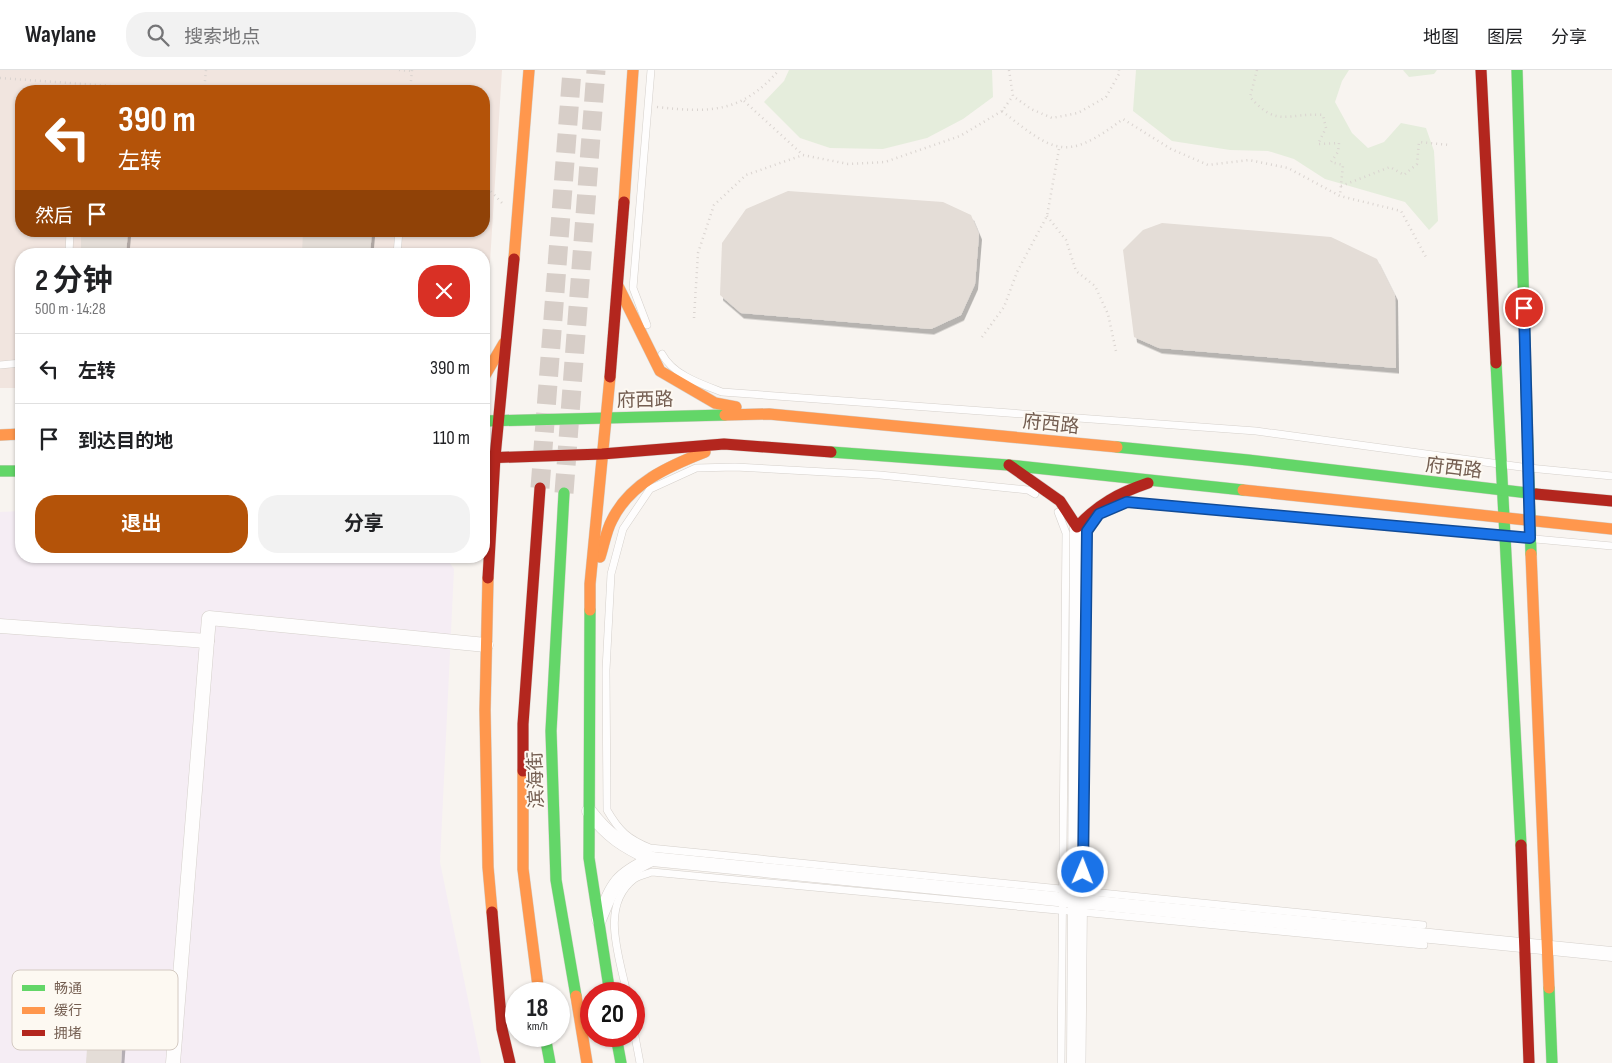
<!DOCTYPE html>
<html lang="zh">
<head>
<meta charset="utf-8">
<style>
	:root { --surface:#fff; --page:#f2f2f2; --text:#202124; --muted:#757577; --line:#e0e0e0; --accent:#b45309 }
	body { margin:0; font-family:"Sofia Sans Condensed","Noto Sans SC",sans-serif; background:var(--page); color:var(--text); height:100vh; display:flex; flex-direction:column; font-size:19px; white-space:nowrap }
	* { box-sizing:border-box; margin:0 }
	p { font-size:16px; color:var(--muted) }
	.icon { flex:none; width:28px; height:28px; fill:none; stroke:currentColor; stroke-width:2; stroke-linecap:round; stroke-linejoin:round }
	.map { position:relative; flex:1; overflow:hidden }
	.drawer { position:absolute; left:15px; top:178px; width:475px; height:315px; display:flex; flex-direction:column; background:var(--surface); border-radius:20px; box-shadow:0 1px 4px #0004 }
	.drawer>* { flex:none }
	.banner { position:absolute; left:15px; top:15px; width:475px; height:152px; border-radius:20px; box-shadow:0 1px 4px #0004; background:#b45309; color:#fff; overflow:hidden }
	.speed { position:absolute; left:505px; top:912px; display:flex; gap:10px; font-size:25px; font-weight:700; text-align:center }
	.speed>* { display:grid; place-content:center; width:65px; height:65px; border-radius:50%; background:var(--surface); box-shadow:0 1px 4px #0004; line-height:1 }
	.speed small { font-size:12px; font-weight:400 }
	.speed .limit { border:8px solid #d22; background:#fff; color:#111 }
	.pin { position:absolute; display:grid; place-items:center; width:42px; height:42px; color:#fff; margin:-21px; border:2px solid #fff; border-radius:50%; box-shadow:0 1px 5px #0007 }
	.me { position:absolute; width:55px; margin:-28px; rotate:1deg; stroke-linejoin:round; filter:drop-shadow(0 0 4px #0008) }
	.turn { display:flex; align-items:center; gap:18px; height:105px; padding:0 20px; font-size:22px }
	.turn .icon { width:65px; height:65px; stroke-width:2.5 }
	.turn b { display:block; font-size:35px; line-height:42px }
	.then { display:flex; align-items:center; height:48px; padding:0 20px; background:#0003; gap:10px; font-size:19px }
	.round { display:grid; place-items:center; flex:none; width:52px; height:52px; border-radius:20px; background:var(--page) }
	.overview { display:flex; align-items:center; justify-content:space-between; height:85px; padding:0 20px }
	h1 { font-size:30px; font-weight:700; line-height:38px }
	.action { display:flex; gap:10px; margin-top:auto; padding:10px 20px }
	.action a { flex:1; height:58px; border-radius:20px; background:var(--accent); color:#fff; font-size:20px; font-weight:700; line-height:58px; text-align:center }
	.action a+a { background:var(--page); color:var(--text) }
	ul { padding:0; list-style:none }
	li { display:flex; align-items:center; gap:15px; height:70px; padding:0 20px; border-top:1px solid var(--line) }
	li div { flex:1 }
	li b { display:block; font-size:19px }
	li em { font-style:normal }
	header { display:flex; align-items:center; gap:30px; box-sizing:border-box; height:70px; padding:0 25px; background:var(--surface); border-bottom:1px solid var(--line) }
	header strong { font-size:24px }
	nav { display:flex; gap:28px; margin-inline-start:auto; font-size:18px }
	.search { width:350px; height:45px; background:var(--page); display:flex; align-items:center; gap:12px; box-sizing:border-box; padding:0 18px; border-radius:20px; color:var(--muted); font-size:19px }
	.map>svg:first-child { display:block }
	.commercial { fill:#f1e5df; fill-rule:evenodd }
	.education { fill:#f5edf4 }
	.green { fill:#e5eddc }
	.building { fill:#e4ddd7; filter:url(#shadow) }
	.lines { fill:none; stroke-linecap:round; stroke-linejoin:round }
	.secondary-tunnel { stroke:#d7cec8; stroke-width:19; stroke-dasharray:19 9; stroke-linecap:butt }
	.lane-casing { stroke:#d5d0cb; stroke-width:8 }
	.street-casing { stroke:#d5d0cb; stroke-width:15 }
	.fast-casing { stroke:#d5d0ca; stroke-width:12 }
	.slow-casing { stroke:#d5d0ca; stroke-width:12 }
	.jam-casing { stroke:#d5d0ca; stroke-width:12 }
	.path { stroke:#dad4d0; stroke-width:2.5; stroke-dasharray:1 4; stroke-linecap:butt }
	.lane { stroke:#fefdfd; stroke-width:7 }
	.street { stroke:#fefdfd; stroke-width:14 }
	.fast { stroke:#63d668; stroke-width:11 }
	.slow { stroke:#ff974d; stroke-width:11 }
	.jam { stroke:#b3261e; stroke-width:11 }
	.route-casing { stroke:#114b97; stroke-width:12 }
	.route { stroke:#1a73e8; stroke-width:9 }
	.labels { text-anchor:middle; stroke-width:4; stroke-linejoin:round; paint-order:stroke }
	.street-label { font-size:19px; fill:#745e51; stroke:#fdf9f2 }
	.key { fill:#fdf9f2; stroke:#d4cac2; stroke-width:1 }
	.key-label { font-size:14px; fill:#745e51 }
</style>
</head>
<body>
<header>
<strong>Waylane</strong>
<div class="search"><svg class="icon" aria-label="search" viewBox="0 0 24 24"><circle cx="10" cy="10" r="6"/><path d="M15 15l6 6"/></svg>搜索地点</div>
<nav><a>地图</a><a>图层</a><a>分享</a></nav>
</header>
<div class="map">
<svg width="1612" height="993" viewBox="0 0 1612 993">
	<defs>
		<filter id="shadow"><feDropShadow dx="3" dy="5.5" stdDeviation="0" flood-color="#0004"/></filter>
	</defs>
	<rect width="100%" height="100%" fill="#f8f4f0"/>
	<path class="commercial" d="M 0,0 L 502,0 L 487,240 L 484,245 L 484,184 L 21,184 L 21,318 L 0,318 ZM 21,21 L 484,21 L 484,161 L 21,161 Z"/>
	<path class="education" d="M 21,441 L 21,486 L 445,486 L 454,499 L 440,792 L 481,993 L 0,993 L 0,442 Z"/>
	<g class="green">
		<path d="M 789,0 L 992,0 L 993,27 L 963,49 L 927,68 L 883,79 L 830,78 L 800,68 L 764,32 L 784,11 Z"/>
		<path d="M 1136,0 L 1349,0 L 1342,11 L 1335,32 L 1352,63 L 1368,78 L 1384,72 L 1401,53 L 1426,58 L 1434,81 L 1438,151 L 1429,160 L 1405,132 L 1325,109 L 1294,89 L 1268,81 L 1230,80 L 1172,71 L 1133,41 Z"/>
		<path d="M 1403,0 L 1437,0 L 1434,4 L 1409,7 Z"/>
	</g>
	<g class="building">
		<path d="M 788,121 L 943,132 L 971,145 L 979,164 L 975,214 L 961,245 L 931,259 L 741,243 L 720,225 L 722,173 L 746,139 Z"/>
		<path d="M 1162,153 L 1331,167 L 1377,189 L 1395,225 L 1396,298 L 1159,278 L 1134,267 L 1123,180 L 1143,160 Z"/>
		<path d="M 81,161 L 128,161 L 126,184 L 81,184 Z"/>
		<path d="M 303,161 L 372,161 L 370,184 L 302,184 Z"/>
		<path d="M 89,949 L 124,952 L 121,993 L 86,993 Z"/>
	</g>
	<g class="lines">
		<g class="secondary-tunnel">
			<path d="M 540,418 L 572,0"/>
			<path d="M 564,423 L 596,0"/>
		</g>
		<defs>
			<g id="lane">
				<path d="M 69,184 L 70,161"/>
				<path d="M 397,184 L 399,161"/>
				<path d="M 647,255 L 633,218 L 651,0"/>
				<path d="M 662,284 C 673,305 701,314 722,322 L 1256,361 L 1529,398 L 1612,406"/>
				<path d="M 0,295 L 21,293"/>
				<path d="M 1035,424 L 1028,420 L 880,405 L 735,397 L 696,398 L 650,419 L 623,459 L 611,504 L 606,600 L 607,740 C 619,761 628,769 650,778 L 1423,855"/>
				<path d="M 1058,442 L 1066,463 L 1061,993"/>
				<path d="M 1103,442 L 1127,432 L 1612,476"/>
				<path d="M 1081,842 L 1424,875"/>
				<path d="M 627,924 C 620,888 599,836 634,809 C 638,806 646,804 652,802 L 1068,841"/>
				<path d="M 634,961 L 640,993"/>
				<path d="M 1082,993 L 1087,461 L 1094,451"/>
			</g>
			<g id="street">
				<path d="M 0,556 L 207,571 L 173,993"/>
				<path d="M 207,571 L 209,548 L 486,575"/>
				<path d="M 589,741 C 608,766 624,776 652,789 C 616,806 614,813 599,850"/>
				<path d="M 652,789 L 1612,884"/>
				<path d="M 1074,993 L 1077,457"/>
			</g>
			<g id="fast">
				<path d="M 1517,0 L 1531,484"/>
				<path d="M 1496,293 L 1521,775"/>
				<path d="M 484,351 L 725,345"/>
				<path d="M 1117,377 L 1248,390 L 1536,424"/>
				<path d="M 831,382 L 1008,395 L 1243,420"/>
				<path d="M 0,401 L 21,401"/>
				<path d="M 564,423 L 551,661 L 556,810 L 576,926"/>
				<path d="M 590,540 L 589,788 L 610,924"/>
				<path d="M 1549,918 L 1552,993"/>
				<path d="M 545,966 L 550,993"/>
				<path d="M 616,966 L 621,993"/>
			</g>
			<g id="slow">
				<path d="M 624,132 L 633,0"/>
				<path d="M 514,189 L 529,0"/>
				<path d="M 618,216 L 660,301 L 715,333 L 736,337"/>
				<path d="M 484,307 L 504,273"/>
				<path d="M 725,345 L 769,344 L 1117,377"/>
				<path d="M 0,365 L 21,364"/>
				<path d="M 1243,420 L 1612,459"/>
				<path d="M 1531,484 L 1549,918"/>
				<path d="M 600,487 C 604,475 606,461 612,450 C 630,413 669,396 705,382"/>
				<path d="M 488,508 L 485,640 L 488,797 L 492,842"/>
				<path d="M 590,540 L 590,514 L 610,307"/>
				<path d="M 523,701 L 523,799 L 539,924"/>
				<path d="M 576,926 L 587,993"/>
			</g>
			<g id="jam">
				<path d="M 1481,0 L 1496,293"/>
				<path d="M 610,307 L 624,132"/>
				<path d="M 484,388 L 602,384 L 724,374 L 831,382"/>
				<path d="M 1009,395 L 1060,431 L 1077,457 C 1098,434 1119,423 1148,413"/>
				<path d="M 1536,424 L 1612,431"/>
				<path d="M 488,508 L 495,387 L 514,189"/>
				<path d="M 523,701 L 523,654 L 540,418"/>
				<path d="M 1521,775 L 1529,993"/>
				<path d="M 492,842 L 502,959 L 510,993"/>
			</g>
		</defs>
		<use href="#lane" class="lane-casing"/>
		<use href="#street" class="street-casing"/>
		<use href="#fast" class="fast-casing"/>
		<use href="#slow" class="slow-casing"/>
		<use href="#jam" class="jam-casing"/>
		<g class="path">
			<path d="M 399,0 L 412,1"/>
			<path d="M 1009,0 L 1013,26 L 1031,39 L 1052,48 L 1078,43 L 1106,27 L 1119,4 L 1119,0"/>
			<path d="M 1257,0 L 1250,27 C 1278,59 1288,42 1323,45 L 1326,58 L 1318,74 L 1339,73 L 1338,82 L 1331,92 L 1343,95 L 1340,125"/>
			<path d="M 0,8 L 181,21"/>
			<path d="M 204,21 L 206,0"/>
			<path d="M 410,21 L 412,0"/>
			<path d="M 744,31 L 803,85 L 848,94 L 885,92 L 960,66 L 1002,41 L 1013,26"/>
			<path d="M 657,37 C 710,43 742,43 779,0"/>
			<path d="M 1002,41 C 1055,83 1066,92 1123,49 L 1171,79 L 1208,95 L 1249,90 L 1288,98 L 1340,126 L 1401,141 L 1427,189"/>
			<path d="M 484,114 L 503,134"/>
			<path d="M 1341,116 L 1390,97 L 1404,105 L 1417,94 L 1419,72 L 1450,75"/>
			<path d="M 1047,146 L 1066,170 L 1076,201 L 1095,216 L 1108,244 L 1116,281"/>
			<path d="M 694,248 L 698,183 L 714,135 L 746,105 L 803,85"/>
			<path d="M 982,267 L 1004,237 L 1017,202 L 1047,146 L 1059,79"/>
		</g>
		<use href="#lane" class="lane"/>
		<use href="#street" class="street"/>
		<use href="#fast" class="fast"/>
		<use href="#slow" class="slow"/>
		<use href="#jam" class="jam"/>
	</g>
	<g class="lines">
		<defs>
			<path id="route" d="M 1083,802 L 1087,461 L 1099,444 L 1127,432 L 1530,468 L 1524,238"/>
		</defs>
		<use href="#route" class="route-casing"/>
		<use href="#route" class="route"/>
	</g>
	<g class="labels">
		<g class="street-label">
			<text transform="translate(645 329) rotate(-1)" y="7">府西路</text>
			<text transform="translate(1051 353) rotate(6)" y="7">府西路</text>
			<text transform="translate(1454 397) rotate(7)" y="7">府西路</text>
			<text transform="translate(535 710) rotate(-92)" y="7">滨海街</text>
		</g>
	</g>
	<rect x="12" y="900" width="166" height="80" rx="8" class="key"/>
	<rect x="22" y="915" width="23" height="6" fill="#63d668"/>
	<rect x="22" y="937" width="23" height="7" fill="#ff974d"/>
	<rect x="22" y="960" width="23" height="6" fill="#b3261e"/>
	<g class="key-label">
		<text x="54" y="923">畅通</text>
		<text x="54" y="945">缓行</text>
		<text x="54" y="968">拥堵</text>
	</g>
</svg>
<div class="speed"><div>18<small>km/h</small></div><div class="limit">20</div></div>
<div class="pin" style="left:1524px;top:238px;background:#d93025"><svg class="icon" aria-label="arrive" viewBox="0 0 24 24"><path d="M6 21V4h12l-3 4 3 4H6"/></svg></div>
<svg class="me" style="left:1083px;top:802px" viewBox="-20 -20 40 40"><circle r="17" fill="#1a73e8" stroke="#fff" stroke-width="3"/><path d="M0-11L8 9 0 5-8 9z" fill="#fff"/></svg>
<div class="banner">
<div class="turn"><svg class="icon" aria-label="left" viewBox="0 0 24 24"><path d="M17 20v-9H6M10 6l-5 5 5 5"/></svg><div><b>390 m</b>左转</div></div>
<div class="then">然后<svg class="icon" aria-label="arrive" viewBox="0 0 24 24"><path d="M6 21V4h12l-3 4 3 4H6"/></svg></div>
</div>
<section class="drawer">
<div class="overview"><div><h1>2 分钟</h1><p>500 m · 14:28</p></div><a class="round" style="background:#d93025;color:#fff"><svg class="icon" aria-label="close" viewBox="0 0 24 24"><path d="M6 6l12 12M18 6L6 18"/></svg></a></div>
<ul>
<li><svg class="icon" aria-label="left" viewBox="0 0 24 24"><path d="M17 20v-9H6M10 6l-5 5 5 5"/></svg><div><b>左转</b></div><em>390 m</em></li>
<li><svg class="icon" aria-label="arrive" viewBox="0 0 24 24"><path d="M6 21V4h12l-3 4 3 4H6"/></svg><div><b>到达目的地</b></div><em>110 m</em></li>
</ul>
<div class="action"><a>退出</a><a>分享</a></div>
</section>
</div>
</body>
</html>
